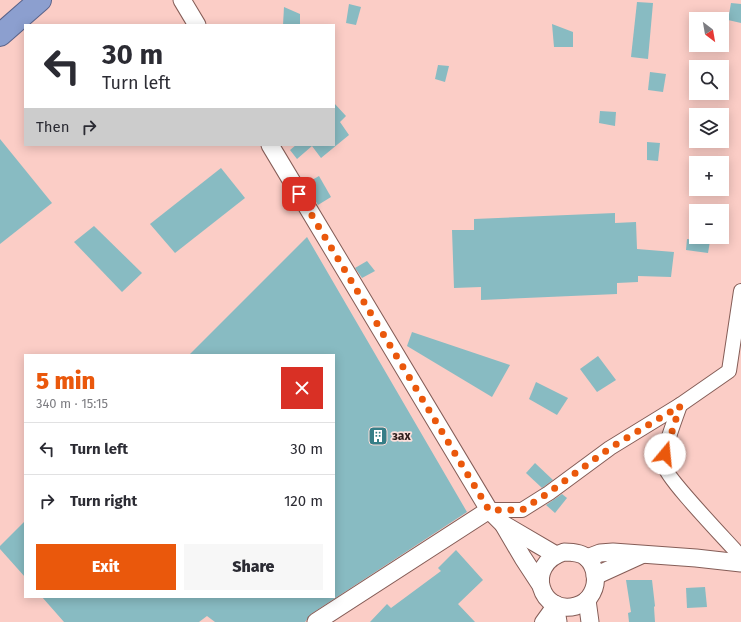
<!DOCTYPE html>
<html lang="en">
<head>
<meta charset="utf-8">
<style>
	:root { --surface:#fff; --page:#f7f7f7; --text:#2b2b33; --muted:#7c7c81; --line:#e1e1e2; --accent:#ea580c }
	body { margin:0; font-family:"Fira Sans",sans-serif; background:var(--page); color:var(--text); height:100vh; display:flex; flex-direction:column; font-size:15px; white-space:nowrap }
	* { box-sizing:border-box; margin:0 }
	p { font-size:13px; color:var(--muted) }
	.icon { flex:none; width:22px; height:22px; fill:none; stroke:currentColor; stroke-width:2; stroke-linecap:round; stroke-linejoin:round }
	.map { position:relative; flex:1; overflow:hidden }
	.sheet { position:absolute; left:24px; top:354px; width:311px; height:244px; display:flex; flex-direction:column; background:var(--surface); border-radius:0px; box-shadow:0 2px 10px #0003 }
	.sheet>* { flex:none }
	.guide { position:absolute; left:24px; top:24px; width:311px; height:122px; border-radius:0px; box-shadow:0 2px 10px #0003; background:#fff; color:var(--text); overflow:hidden }
	.needle { width:26px; rotate:149deg }
	.buttons { position:absolute; left:689px; top:12px; display:grid; gap:8px }
	.buttons a { display:grid; place-items:center; width:40px; height:40px; border-radius:0px; background:var(--surface); box-shadow:0 2px 10px #0003; font-size:20px }
	.pin { position:absolute; display:grid; place-items:center; width:34px; height:34px; color:#fff; margin:-17px; border-radius:8px; box-shadow:0 2px 6px #0006 }
	.me { position:absolute; width:44px; margin:-22px; rotate:17deg; stroke-linejoin:round; filter:drop-shadow(0 0 3px #0008) }
	.turn { display:flex; align-items:center; gap:14px; height:84px; padding:0 12px; font-size:18px }
	.turn .icon { width:52px; height:52px; stroke-width:2.5 }
	.turn b { display:block; font-size:28px; line-height:34px }
	.then { display:flex; align-items:center; height:38px; padding:0 12px; background:#0003; gap:8px; font-size:15px }
	.round { display:grid; place-items:center; flex:none; width:42px; height:42px; border-radius:0px; background:var(--page) }
	.head { display:flex; align-items:center; justify-content:space-between; height:68px; padding:0 12px }
	h1 { font-size:24px; font-weight:800; line-height:30px; color:var(--accent) }
	.action { display:flex; gap:8px; margin-top:auto; padding:8px 12px }
	.action a { flex:1; height:46px; border-radius:0px; background:var(--accent); color:#fff; font-size:16px; font-weight:800; line-height:46px; text-align:center }
	.action a+a { background:var(--page); color:var(--text) }
	ul { padding:0; list-style:none }
	li { display:flex; align-items:center; gap:12px; height:52px; padding:0 12px; border-top:1px solid var(--line) }
	li div { flex:1 }
	li b { display:block; font-size:15px }
	li em { font-style:normal }
	.map>svg:first-child { display:block }
	.building { fill:#88bbc2 }
	.lines { fill:none; stroke-linecap:round; stroke-linejoin:round }
	.minor-casing { stroke:#855d57; stroke-width:16 }
	.tertiary-casing { stroke:#855d57; stroke-width:19 }
	.trunk-casing { stroke:#5a6389; stroke-width:24 }
	.minor { stroke:#fff; stroke-width:14 }
	.tertiary { stroke:#fff; stroke-width:17 }
	.trunk { stroke:#8c9fcf; stroke-width:22 }
	.route { stroke:#ea580c; stroke-width:7; stroke-dasharray:0 12.6 }
	.labels { text-anchor:middle; stroke-width:3.5; stroke-linejoin:round; paint-order:stroke }
	.poi-label { font-size:12px; font-weight:bold; fill:#31201e; stroke:#fcdfdb; text-anchor:start }
</style>
</head>
<body>
<div class="map">
<svg width="741" height="622" viewBox="0 0 741 622">
	<rect width="100%" height="100%" fill="#fbcdc6"/>
	<g class="building">
		<path d="M 637,2 L 653,3 L 648,59 L 631,57 Z"/>
		<path d="M 731,3 L 741,4 L 741,23 L 728,20 Z"/>
		<path d="M 349,4 L 361,7 L 356,25 L 346,23 Z"/>
		<path d="M 284,7 L 300,14 L 300,25 L 283,25 Z"/>
		<path d="M 552,24 L 573,32 L 573,47 L 554,47 Z"/>
		<path d="M 438,65 L 449,66 L 445,82 L 435,79 Z"/>
		<path d="M 650,72 L 666,74 L 663,92 L 648,90 Z"/>
		<path d="M 334,103 L 346,116 L 340,122 L 349,135 L 321,158 L 312,146 L 297,159 L 290,150 L 296,145 L 334,145 Z"/>
		<path d="M 600,111 L 616,112 L 615,126 L 599,123 Z"/>
		<path d="M 0,139 L 52,203 L 0,244 Z"/>
		<path d="M 647,142 L 660,143 L 658,161 L 647,160 Z"/>
		<path d="M 221,168 L 245,198 L 175,253 L 150,224 Z"/>
		<path d="M 319,176 L 331,197 L 318,205 L 305,184 Z"/>
		<path d="M 615,213 L 615,223 L 636,222 L 637,249 L 674,252 L 671,277 L 638,276 L 638,282 L 617,283 L 617,294 L 481,300 L 481,287 L 454,288 L 452,230 L 474,230 L 474,219 Z"/>
		<path d="M 94,226 L 142,273 L 122,292 L 74,242 Z"/>
		<path d="M 307,237 L 467,512 L 311,614 L 305,622 L 215,622 L 207,616 L 199,622 L 64,622 L 42,597 L 334,597 L 334,355 L 189,355 Z"/>
		<path d="M 687,239 L 710,241 L 708,253 L 686,250 Z"/>
		<path d="M 367,261 L 375,271 L 362,278 L 355,268 Z"/>
		<path d="M 412,332 L 510,365 L 492,397 L 407,346 Z"/>
		<path d="M 598,356 L 616,380 L 597,392 L 580,369 Z"/>
		<path d="M 536,382 L 568,398 L 557,415 L 529,399 Z"/>
		<path d="M 535,463 L 553,480 L 542,488 L 526,473 Z"/>
		<path d="M 562,494 L 567,498 L 555,513 L 546,505 Z"/>
		<path d="M 25,521 L 25,577 L 0,549 L 0,546 Z"/>
		<path d="M 456,550 L 483,580 L 458,604 L 475,622 L 370,622 L 387,604 L 391,608 L 441,571 L 438,568 Z"/>
		<path d="M 626,580 L 652,580 L 655,606 L 654,607 L 655,622 L 629,622 L 628,613 L 631,612 Z"/>
		<path d="M 705,587 L 707,607 L 687,608 L 686,588 Z"/>
	</g>
	<g class="lines">
		<defs>
			<g id="minor">
				<path d="M 680,405 C 675,420 662,451 664,465 C 665,477 729,543 741,557"/>
				<path d="M 489,510 L 522,510 L 549,493 L 610,448 L 680,405 L 729,371 L 741,291"/>
				<path d="M 542,622 L 555,604"/>
			</g>
			<g id="tertiary">
				<path d="M 182,0 L 197,25"/>
				<path d="M 270,145 L 489,510 L 503,524 L 523,558 L 540,584"/>
				<path d="M 503,524 L 556,555"/>
				<path d="M 564,552 C 571,552 582,553 587,558 C 596,567 598,582 592,593 C 589,599 583,604 576,606 C 541,616 523,565 564,552 Z"/>
				<path d="M 587,558 L 600,553 L 613,552 L 696,558 L 741,563"/>
				<path d="M 595,576 L 641,555"/>
				<path d="M 587,600 L 590,622"/>
				<path d="M 555,604 L 558,622"/>
				<path d="M 316,622 L 489,510"/>
			</g>
			<path id="trunk" d="M 0,35 L 40,0"/>
		</defs>
		<use href="#minor" class="minor-casing"/>
		<use href="#tertiary" class="tertiary-casing"/>
		<use href="#trunk" class="trunk-casing"/>
		<use href="#minor" class="minor"/>
		<use href="#tertiary" class="tertiary"/>
		<use href="#trunk" class="trunk"/>
	</g>
	<g class="lines">
		<path class="route" d="M 299,194 L 489,510 L 522,510 L 548,493 L 610,448 L 680,406 L 665,454"/>
	</g>
	<defs>
		<symbol id="building-square" viewBox="-11 -11 22 22"><rect x="-9" y="-9" width="18" height="18" rx="4" fill="#367e87" stroke="#fcdfdb"/><path d="M-4-6H4V6H1V3H-1V6H-4ZM-2.5-4.3h1.7v1.8h-1.7ZM.8-4.3h1.7v1.8H.8ZM-2.5-1h1.7V.8h-1.7ZM.8-1h1.7V.8H.8Z" fill="#fff"/></symbol>
	</defs>
	<g fill-rule="evenodd">
		<use href="#building-square" x="367" y="425" width="22" height="22"/>
	</g>
	<g class="labels">
		<g class="poi-label">
			<text x="392" y="440">зах</text>
		</g>
	</g>
</svg>
<div class="buttons">
<a><svg class="needle" viewBox="-14 -14 28 28"><path d="M0-13l5 13h-10z" fill="#e53935"/><path d="M0 13l5-13h-10z" fill="#7c7c81"/></svg></a>
<a><svg class="icon" aria-label="search" viewBox="0 0 24 24"><circle cx="10" cy="10" r="6"/><path d="M15 15l6 6"/></svg></a>
<a><svg class="icon" aria-label="layers" viewBox="0 0 24 24"><path d="M12 4l9 5-9 5-9-5zM3 14l9 5 9-5"/></svg></a>
<a>+</a>
<a>−</a>
</div>
<div class="pin" style="left:299px;top:194px;background:#d93025"><svg class="icon" aria-label="arrive" viewBox="0 0 24 24"><path d="M6 21V4h12l-3 4 3 4H6"/></svg></div>
<svg class="me" style="left:665px;top:454px" viewBox="-20 -20 40 40"><circle r="19" fill="#fff"/><path d="M0-13L10 11 0 6-10 11z" fill="#ea580c"/></svg>
<div class="guide">
<div class="turn"><svg class="icon" aria-label="left" viewBox="0 0 24 24"><path d="M17 20v-9H6M10 6l-5 5 5 5"/></svg><div><b>30 m</b>Turn left</div></div>
<div class="then">Then<svg class="icon" aria-label="right" viewBox="0 0 24 24"><path d="M7 20v-9h11M14 6l5 5-5 5"/></svg></div>
</div>
<section class="sheet">
<div class="head"><div><h1>5 min</h1><p>340 m · 15:15</p></div><a class="round" style="background:#d93025;color:#fff"><svg class="icon" aria-label="close" viewBox="0 0 24 24"><path d="M6 6l12 12M18 6L6 18"/></svg></a></div>
<ul>
<li><svg class="icon" aria-label="left" viewBox="0 0 24 24"><path d="M17 20v-9H6M10 6l-5 5 5 5"/></svg><div><b>Turn left</b></div><em>30 m</em></li>
<li><svg class="icon" aria-label="right" viewBox="0 0 24 24"><path d="M7 20v-9h11M14 6l5 5-5 5"/></svg><div><b>Turn right</b></div><em>120 m</em></li>
</ul>
<div class="action"><a>Exit</a><a>Share</a></div>
</section>
</div>
</body>
</html>
